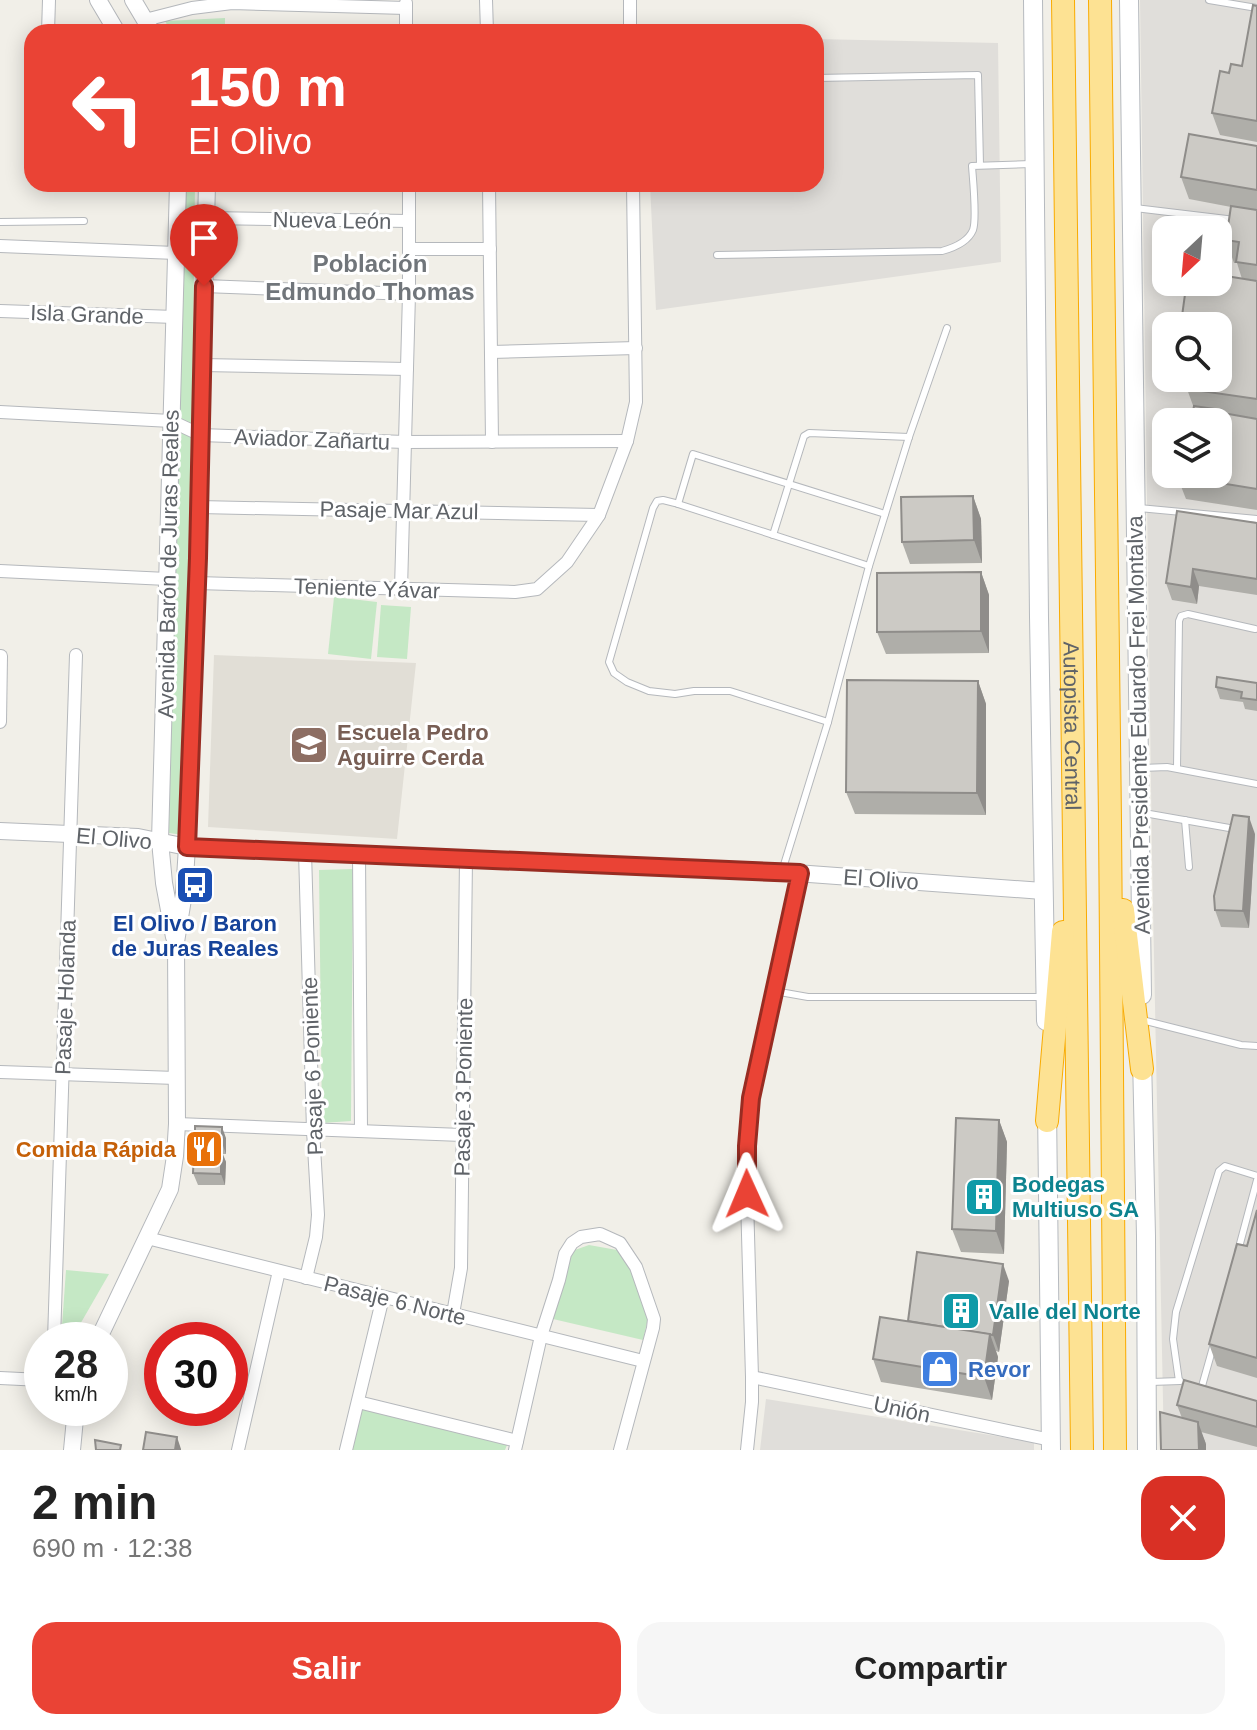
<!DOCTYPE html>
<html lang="es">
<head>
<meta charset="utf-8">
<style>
	:root { --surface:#fff; --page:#f6f6f6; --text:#222; --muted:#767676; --accent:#ea4335 }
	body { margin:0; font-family:Arial,sans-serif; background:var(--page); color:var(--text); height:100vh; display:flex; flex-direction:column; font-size:30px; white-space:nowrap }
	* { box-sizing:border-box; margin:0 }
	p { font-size:26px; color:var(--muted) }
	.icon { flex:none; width:44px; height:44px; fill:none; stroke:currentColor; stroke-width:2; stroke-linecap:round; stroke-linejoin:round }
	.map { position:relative; height:1450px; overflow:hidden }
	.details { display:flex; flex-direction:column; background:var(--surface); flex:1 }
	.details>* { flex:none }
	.hud { position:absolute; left:24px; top:24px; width:800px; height:168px; border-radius:24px; box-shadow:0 4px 20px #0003; background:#ea4335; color:#fff; overflow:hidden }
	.needle { width:52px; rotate:206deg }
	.controls { position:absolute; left:1152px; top:216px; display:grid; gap:16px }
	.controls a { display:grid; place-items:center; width:80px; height:80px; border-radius:16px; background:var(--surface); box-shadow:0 4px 20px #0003; font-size:40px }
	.speed { position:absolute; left:24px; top:1322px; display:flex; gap:16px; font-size:40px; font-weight:700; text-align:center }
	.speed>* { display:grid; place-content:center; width:104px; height:104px; border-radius:50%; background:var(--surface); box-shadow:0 4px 20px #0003; line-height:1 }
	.speed small { font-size:20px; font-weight:400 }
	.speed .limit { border:12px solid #d22; background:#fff; color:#111 }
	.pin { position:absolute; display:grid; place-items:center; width:68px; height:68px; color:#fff; margin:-82px -34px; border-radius:50% 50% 50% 0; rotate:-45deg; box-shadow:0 0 8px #0007 }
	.pin .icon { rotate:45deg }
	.me { position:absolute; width:88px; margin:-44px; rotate:359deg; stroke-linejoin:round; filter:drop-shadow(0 0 6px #0008) }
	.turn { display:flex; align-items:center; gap:28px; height:168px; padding:0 32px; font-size:36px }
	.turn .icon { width:104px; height:104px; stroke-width:2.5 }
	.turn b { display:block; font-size:56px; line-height:68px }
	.round { display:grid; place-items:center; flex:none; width:84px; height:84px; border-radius:24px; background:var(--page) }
	.overview { display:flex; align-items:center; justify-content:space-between; height:136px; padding:0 32px }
	h1 { font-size:48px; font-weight:800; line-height:60px }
	.action { display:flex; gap:16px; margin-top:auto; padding:16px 32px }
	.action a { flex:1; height:92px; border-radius:24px; background:var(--accent); color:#fff; font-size:32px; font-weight:800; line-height:92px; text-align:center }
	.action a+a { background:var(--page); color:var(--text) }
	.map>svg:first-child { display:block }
	.industrial { fill:#e0deda; fill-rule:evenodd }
	.education { fill:#e1ded6 }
	.green { fill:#c5e8c5 }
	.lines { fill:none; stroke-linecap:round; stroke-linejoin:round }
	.service-casing { stroke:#b5b8bc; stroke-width:8 }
	.minor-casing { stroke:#b5b8bc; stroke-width:14 }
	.tertiary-casing { stroke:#b5b8bc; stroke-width:18 }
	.secondary-casing { stroke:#b6babf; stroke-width:20 }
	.motorway-casing { stroke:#f9ab00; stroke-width:24 }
	.service { stroke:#fff; stroke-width:6 }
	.minor { stroke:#fff; stroke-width:12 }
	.tertiary { stroke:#fff; stroke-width:16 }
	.secondary { stroke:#fff; stroke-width:18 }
	.motorway { stroke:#fde293; stroke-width:22 }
	.wall { fill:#afaea9; fill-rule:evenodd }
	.shaded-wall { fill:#8f8d8a }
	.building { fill:#cccac5; stroke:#8f8d8a; stroke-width:2 }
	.route-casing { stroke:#982c22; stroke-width:20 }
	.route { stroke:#ea4335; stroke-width:14 }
	.labels { text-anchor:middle; stroke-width:6; stroke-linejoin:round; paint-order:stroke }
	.street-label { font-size:22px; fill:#5f6368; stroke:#fff }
	.education-label { font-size:22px; font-weight:bold; fill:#785e54; stroke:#fff; text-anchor:start }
	.transit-label { font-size:22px; font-weight:bold; fill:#164399; stroke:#fff }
	.food-label { font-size:22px; font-weight:bold; fill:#c56008; stroke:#fff; text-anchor:end }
	.culture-label { font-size:22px; font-weight:bold; fill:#0d838f; stroke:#fff; text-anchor:start }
	.shop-label { font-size:22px; font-weight:bold; fill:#366cbe; stroke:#fff; text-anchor:start }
	.neighbourhood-label { font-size:24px; font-weight:bold; fill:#70757a; stroke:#fff }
</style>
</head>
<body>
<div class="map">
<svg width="1257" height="1450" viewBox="0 0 1257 1450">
	<rect width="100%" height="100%" fill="#f1efe8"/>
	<g class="industrial">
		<path d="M 1140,0 L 1257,0 L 1257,1450 L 1164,1450 L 1152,857 ZM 1166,230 L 1218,230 L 1218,282 L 1166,282 ZM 1166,326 L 1218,326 L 1218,378 L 1166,378 ZM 1166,422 L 1218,422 L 1218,474 L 1166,474 Z"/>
		<path d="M 816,39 L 998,43 L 1001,262 L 656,310 L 650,184 L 816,184 Z"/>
		<path d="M 766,1399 L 1034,1442 L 1034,1450 L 760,1450 Z"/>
	</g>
	<path class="education" d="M 214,655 L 416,663 L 397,839 L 208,827 Z"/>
	<g class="green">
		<path d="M 225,18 L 225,32 L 171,32 L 165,21 Z"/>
		<path d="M 184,184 L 195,184 L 190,588 L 183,835 L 169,833 L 174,519 L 183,301 Z"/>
		<path d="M 334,597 L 377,602 L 371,659 L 328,654 Z"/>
		<path d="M 381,605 L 411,607 L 407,659 L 377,657 Z"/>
		<path d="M 353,869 L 351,1121 L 322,1123 L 319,870 Z"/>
		<path d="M 589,1245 L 617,1250 L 634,1269 L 649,1314 L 643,1340 L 553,1319 L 572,1251 Z"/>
		<path d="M 66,1270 L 109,1274 L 71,1340 L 61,1340 Z"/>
		<path d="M 362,1409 L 507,1445 L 505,1450 L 352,1450 Z"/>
	</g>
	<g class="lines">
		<defs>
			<g id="service">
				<path d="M 1209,0 L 1257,8"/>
				<path d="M 816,78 L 978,75 L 980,165"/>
				<path d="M 1135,208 L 1235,220"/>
				<path d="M 0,222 L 84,221"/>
				<path d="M 717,255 L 942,251 C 953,248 968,242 973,230 C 977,219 973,180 972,166 L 1031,164"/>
				<path d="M 678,504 L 693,454 L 885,514"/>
				<path d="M 1139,508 L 1257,519"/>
				<path d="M 773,535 L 804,436 L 809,433 L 909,437"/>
				<path d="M 828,722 L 730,691 L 694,691 L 675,694 L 649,691 L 627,682 L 614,673 L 609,662 L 653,508 L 657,501 L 663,500 L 675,503 L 869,566"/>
				<path d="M 1142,768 L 1167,767 L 1257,784"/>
				<path d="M 1177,768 L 1179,621 L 1181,616 L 1188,614 L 1255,629"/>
				<path d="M 1144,813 L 1235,829"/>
				<path d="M 1185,820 L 1189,867"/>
				<path d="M 783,868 L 828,722 L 869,566 L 909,437 L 947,328"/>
				<path d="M 774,991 L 808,997 L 1043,997"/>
				<path d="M 1142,1020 L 1241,1045 L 1257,1046"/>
				<path d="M 1238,1251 L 1257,1180"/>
				<path d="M 1179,1381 L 1173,1339 L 1176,1312 L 1219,1171 L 1225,1166 L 1257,1176"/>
				<path d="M 1151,1382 L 1180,1381"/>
				<path d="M 1202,1386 L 1213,1347"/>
			</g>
			<g id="minor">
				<path d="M 486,0 L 487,32"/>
				<path d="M 630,0 L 630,32"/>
				<path d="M 406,3 L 406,32"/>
				<path d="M 145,20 L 192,8 L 232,3 L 406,8"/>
				<path d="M 48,32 L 49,0"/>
				<path d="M 489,184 L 492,442"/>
				<path d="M 206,218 L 409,221"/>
				<path d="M 0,246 L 176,253"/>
				<path d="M 409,249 L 490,249"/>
				<path d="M 204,286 L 409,294"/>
				<path d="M 0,311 L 175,317"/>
				<path d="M 491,352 L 636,348"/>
				<path d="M 202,365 L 407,369"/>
				<path d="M 0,412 L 171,421 L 201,435 L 405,442 L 627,441"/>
				<path d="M 199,507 L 599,515"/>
				<path d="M 0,571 L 167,579"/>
				<path d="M 197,583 L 515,592 L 537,589 L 567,562 L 599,515 L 627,441 L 636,402 L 633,184"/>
				<path d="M 401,589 L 409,294 L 409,184"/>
				<path d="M 0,722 L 1,656"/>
				<path d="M 305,852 L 313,1130 L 318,1215 L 316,1237 L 306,1278"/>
				<path d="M 359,854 L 361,1131"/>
				<path d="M 0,1072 L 176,1078"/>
				<path d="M 177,1124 L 462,1135"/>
				<path d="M 147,1238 L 643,1361"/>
				<path d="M 453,1314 L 461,1268 L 466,859"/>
				<path d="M 54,1340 L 76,655"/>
				<path d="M 752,1377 L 1051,1440"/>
				<path d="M 0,1378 L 42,1380"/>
				<path d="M 358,1402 L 517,1441"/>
				<path d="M 238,1450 L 279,1271"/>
				<path d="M 346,1450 L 383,1297"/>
				<path d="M 515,1450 L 541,1336 L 559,1280 L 565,1254 L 572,1243 L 581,1237 L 600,1234 L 620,1243 L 636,1267 L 654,1319 L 653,1328 L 620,1450"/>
				<path d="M 747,1450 L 752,1402 L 752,1377 L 746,1163 L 748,1131 L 754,1080 L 800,873"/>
			</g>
			<g id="tertiary">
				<path d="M 98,0 L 117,32"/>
				<path d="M 133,0 L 152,32"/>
				<path d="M 0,831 L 138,837 L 187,847 L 782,872 L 1043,891"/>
				<path d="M 174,937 L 164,883 L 160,841 L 178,184"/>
				<path d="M 98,1340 L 170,1189 L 175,1156 L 177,1124 L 176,942 L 184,893 L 187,847 L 196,610 L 207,184"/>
				<path d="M 72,1450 L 76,1408"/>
			</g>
			<g id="secondary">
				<path d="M 1033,0 L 1039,617 L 1046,1021"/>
				<path d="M 1129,0 L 1142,995"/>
				<path d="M 1142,1057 L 1146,1236 L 1147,1450"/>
				<path d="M 1047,1107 L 1051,1450"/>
			</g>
			<g id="motorway">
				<path id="s1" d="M 1063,0 L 1082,1450"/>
				<path d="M 1100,0 L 1110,821 L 1115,1450"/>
				<path d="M 1123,910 L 1142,1069"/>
				<path d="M 1047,1121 L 1063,932"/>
			</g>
		</defs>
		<use href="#service" class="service-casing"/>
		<use href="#minor" class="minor-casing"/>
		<use href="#tertiary" class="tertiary-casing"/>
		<use href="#secondary" class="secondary-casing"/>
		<use href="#motorway" class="motorway-casing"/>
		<use href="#service" class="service"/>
		<use href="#minor" class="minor"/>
		<use href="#tertiary" class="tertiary"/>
		<use href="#secondary" class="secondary"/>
		<use href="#motorway" class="motorway"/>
	</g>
	<g class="wall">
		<path d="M 1257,6 L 1257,142 L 1220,135 L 1212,113 L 1229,73 L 1242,66 Z"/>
		<path d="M 1257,146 L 1257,510 L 1186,499 L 1177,476 L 1218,474 L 1187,389 L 1218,378 L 1218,326 L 1186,326 L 1182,316 L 1194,288 L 1210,282 L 1211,286 L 1224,288 L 1242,279 L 1237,263 L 1234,263 L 1226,240 L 1231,207 L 1189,199 L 1181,177 ZM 1217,415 L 1223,416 L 1221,426 Z"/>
		<path d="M 973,496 L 981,519 L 982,563 L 910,564 L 902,542 Z"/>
		<path d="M 1257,523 L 1257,595 L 1199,586 L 1197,604 L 1172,600 L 1166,583 Z"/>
		<path d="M 981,572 L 989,595 L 989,653 L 886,654 L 877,632 Z"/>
		<path d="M 978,681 L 986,704 L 986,815 L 855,814 L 846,792 Z"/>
		<path d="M 1257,683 L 1257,711 L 1245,709 L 1243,702 L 1220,699 L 1216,687 Z"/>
		<path d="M 1255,834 L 1249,928 L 1221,927 L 1215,910 Z"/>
		<path d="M 999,1120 L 1007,1142 L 1004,1254 L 961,1252 L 952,1229 Z"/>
		<path d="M 226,1138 L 226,1154 L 223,1154 L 226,1162 L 225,1185 L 198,1185 L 193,1173 L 198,1150 L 195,1142 Z"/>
		<path d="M 1257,1210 L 1257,1378 L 1217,1366 L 1209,1344 L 1247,1246 Z"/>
		<path d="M 1009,1281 L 999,1352 L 996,1351 L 998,1357 L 992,1400 L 881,1382 L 873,1359 L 908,1321 Z"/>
		<path d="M 1257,1401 L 1257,1447 L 1201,1432 L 1206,1444 L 1182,1418 L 1177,1405 Z"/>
	</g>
	<g class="shaded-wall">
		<path d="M 1215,409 L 1223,432 L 1218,464 L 1218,422 L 1213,422 Z"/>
		<path d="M 973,496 L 981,519 L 982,563 L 974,540 Z"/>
		<path d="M 1193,569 L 1199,586 L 1197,604 L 1191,587 Z"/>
		<path d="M 981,572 L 989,595 L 989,653 L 981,631 Z"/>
		<path d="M 978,681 L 986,704 L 986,815 L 977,793 Z"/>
		<path d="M 1249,817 L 1255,834 L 1249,928 L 1243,911 Z"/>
		<path d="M 999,1120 L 1007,1142 L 1004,1254 L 996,1231 Z"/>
		<path d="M 222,1127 L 226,1138 L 226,1154 L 222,1143 Z"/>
		<path d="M 221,1151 L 226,1162 L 225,1185 L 221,1174 Z"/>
		<path d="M 1003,1264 L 1009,1281 L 999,1352 L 993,1335 Z"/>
		<path d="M 990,1334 L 998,1357 L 992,1400 L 984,1377 Z"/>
		<path d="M 1198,1422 L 1206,1444 L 1206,1450 L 1199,1450 Z"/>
		<path d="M 177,1437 L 181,1449 L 181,1450 L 175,1450 Z"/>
	</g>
	<g class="building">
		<path d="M 1253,5 L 1257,6 L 1257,121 L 1212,113 L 1220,71 L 1229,73 L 1231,64 L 1242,66 Z"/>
		<path d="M 1189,134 L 1257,146 L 1257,190 L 1181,177 Z"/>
		<path d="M 1231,206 L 1257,210 L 1257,265 L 1236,262 L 1239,242 L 1226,240 Z"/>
		<path d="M 1226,276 L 1257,281 L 1257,399 L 1187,389 L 1187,378 L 1218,378 L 1218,326 L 1207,326 L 1208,319 L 1182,316 L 1186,287 L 1194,288 L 1195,282 L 1209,282 L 1209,286 L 1224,288 Z"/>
		<path d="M 1194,406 L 1215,409 L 1213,422 L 1191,422 Z"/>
		<path d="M 1223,413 L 1257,419 L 1257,489 L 1177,476 L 1178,474 L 1218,474 L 1218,446 Z"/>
		<path d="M 973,496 L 974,540 L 902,542 L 901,497 Z"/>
		<path d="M 1177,511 L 1257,523 L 1257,579 L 1193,569 L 1191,587 L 1166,583 Z"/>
		<path d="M 981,572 L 981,631 L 877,632 L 877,573 Z"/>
		<path d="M 1217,677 L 1257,683 L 1257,700 L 1241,698 L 1242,692 L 1216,687 Z"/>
		<path d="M 847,680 L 978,681 L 977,793 L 846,792 Z"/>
		<path d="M 1233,815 L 1249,817 L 1243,911 L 1215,910 L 1214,896 Z"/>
		<path d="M 956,1118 L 999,1120 L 996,1231 L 952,1229 Z"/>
		<path d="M 195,1126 L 222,1127 L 222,1143 L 195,1142 Z"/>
		<path d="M 194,1150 L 221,1151 L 221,1174 L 193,1173 Z"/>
		<path d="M 1257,1210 L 1257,1358 L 1209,1344 L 1237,1244 L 1247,1246 Z"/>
		<path d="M 917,1252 L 1003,1264 L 993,1335 L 908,1321 Z"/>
		<path d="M 880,1317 L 990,1334 L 984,1377 L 873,1359 Z"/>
		<path d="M 1184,1380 L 1257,1401 L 1257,1427 L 1177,1405 Z"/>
		<path d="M 1160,1412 L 1198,1422 L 1199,1450 L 1161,1450 Z"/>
		<path d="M 146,1432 L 177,1437 L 175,1450 L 143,1450 Z"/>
		<path d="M 95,1440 L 121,1445 L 120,1450 L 96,1450 Z"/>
	</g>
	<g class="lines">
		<defs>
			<path id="route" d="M 204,286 L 198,558 L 187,847 L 800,873 L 751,1098 L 747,1146 L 747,1194"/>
		</defs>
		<use href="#route" class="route-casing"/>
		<use href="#route" class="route"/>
	</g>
	<defs>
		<symbol id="school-square" viewBox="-11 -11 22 22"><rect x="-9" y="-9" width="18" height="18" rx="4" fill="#8d6e63" stroke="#fff"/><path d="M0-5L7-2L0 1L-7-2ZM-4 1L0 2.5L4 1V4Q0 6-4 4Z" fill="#fff"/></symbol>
		<symbol id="bus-square" viewBox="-11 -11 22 22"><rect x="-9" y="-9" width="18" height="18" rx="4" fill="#1a4fb4" stroke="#fff"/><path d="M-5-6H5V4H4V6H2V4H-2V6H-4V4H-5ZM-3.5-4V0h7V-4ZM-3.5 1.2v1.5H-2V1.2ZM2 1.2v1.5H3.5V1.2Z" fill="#fff"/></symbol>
		<symbol id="restaurant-square" viewBox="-11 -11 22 22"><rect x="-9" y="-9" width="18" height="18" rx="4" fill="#e8710a" stroke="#fff"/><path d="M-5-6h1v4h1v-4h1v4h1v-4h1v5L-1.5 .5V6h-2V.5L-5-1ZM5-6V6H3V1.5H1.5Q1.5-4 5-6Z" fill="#fff"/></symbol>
		<symbol id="building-square" viewBox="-11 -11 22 22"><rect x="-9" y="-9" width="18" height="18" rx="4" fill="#0f9aa8" stroke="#fff"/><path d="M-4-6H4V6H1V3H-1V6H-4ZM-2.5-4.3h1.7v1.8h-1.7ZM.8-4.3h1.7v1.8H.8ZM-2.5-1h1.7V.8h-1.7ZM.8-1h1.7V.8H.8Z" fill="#fff"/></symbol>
		<symbol id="shop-square" viewBox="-11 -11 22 22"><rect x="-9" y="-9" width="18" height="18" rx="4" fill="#3f7fe0" stroke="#fff"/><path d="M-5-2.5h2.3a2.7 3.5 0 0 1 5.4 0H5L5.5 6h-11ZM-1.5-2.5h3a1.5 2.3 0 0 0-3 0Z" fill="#fff"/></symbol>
	</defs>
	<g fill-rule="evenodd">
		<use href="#school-square" x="287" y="723" width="44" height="44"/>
		<use href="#bus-square" x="173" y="863" width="44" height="44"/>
		<use href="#restaurant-square" x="182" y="1127" width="44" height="44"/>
		<use href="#building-square" x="962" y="1175" width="44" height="44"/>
		<use href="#building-square" x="939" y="1289" width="44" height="44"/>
		<use href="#shop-square" x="918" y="1347" width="44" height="44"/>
	</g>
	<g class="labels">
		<g class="street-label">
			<text transform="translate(332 220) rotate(1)" y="8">Nueva León</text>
			<text transform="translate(87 314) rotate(2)" y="8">Isla Grande</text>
			<text transform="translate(312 439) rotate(2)" y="8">Aviador Zañartu</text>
			<text transform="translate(399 510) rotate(1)" y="8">Pasaje Mar Azul</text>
			<text transform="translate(168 564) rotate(-89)" y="8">Avenida Barón de Juras Reales</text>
			<text transform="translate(367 588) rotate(2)" y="8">Teniente Yávar</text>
			<text dy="8" stroke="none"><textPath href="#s1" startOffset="726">Autopista Central</textPath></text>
			<text transform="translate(1138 725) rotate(-91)" y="8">Avenida Presidente Eduardo Frei Montalva</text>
			<text transform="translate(114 838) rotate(5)" y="8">El Olivo</text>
			<text transform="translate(881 879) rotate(4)" y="8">El Olivo</text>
			<text transform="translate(65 997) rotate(-88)" y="8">Pasaje Holanda</text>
			<text transform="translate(312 1066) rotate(-92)" y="8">Pasaje 6 Poniente</text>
			<text transform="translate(463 1087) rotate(-89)" y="8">Pasaje 3 Poniente</text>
			<text transform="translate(395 1300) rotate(14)" y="8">Pasaje 6 Norte</text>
			<text transform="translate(902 1409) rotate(12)" y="8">Unión</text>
		</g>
		<g class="education-label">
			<text x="337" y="740">Escuela Pedro<tspan x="337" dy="25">Aguirre Cerda</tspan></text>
		</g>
		<g class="transit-label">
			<text x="195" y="931">El Olivo / Baron<tspan x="195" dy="25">de Juras Reales</tspan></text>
		</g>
		<g class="food-label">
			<text x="176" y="1157">Comida Rápida</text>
		</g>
		<g class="culture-label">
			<text x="1012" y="1192">Bodegas<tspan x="1012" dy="25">Multiuso SA</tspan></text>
			<text x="989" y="1319">Valle del Norte</text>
		</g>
		<g class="shop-label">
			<text x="968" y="1377">Revor</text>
		</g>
		<g class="neighbourhood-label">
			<text x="370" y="272">Población<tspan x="370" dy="28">Edmundo Thomas</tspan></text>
		</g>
	</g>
</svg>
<div class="controls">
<a><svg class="needle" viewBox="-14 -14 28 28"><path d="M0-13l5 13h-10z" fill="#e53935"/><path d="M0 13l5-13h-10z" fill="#767676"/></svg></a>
<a><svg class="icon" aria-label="search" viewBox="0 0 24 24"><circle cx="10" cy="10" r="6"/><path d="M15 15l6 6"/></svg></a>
<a><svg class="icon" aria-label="layers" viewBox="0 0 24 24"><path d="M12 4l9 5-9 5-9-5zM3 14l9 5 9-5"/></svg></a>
</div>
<div class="speed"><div>28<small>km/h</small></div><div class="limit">30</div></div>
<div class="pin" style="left:204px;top:286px;background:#d93025"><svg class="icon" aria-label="arrive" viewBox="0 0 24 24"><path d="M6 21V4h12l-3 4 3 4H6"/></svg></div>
<svg class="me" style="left:747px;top:1194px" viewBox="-20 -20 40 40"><path d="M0-17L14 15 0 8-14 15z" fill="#ea4335" stroke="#fff" stroke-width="4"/></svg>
<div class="hud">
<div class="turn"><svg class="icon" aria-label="left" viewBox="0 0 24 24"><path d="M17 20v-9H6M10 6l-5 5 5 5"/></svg><div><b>150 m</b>El Olivo</div></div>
</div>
</div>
<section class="details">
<div class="overview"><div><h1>2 min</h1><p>690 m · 12:38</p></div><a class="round" style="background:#d93025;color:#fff"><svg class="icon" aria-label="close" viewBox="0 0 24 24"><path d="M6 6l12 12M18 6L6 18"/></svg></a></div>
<div class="action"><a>Salir</a><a>Compartir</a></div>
</section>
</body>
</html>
